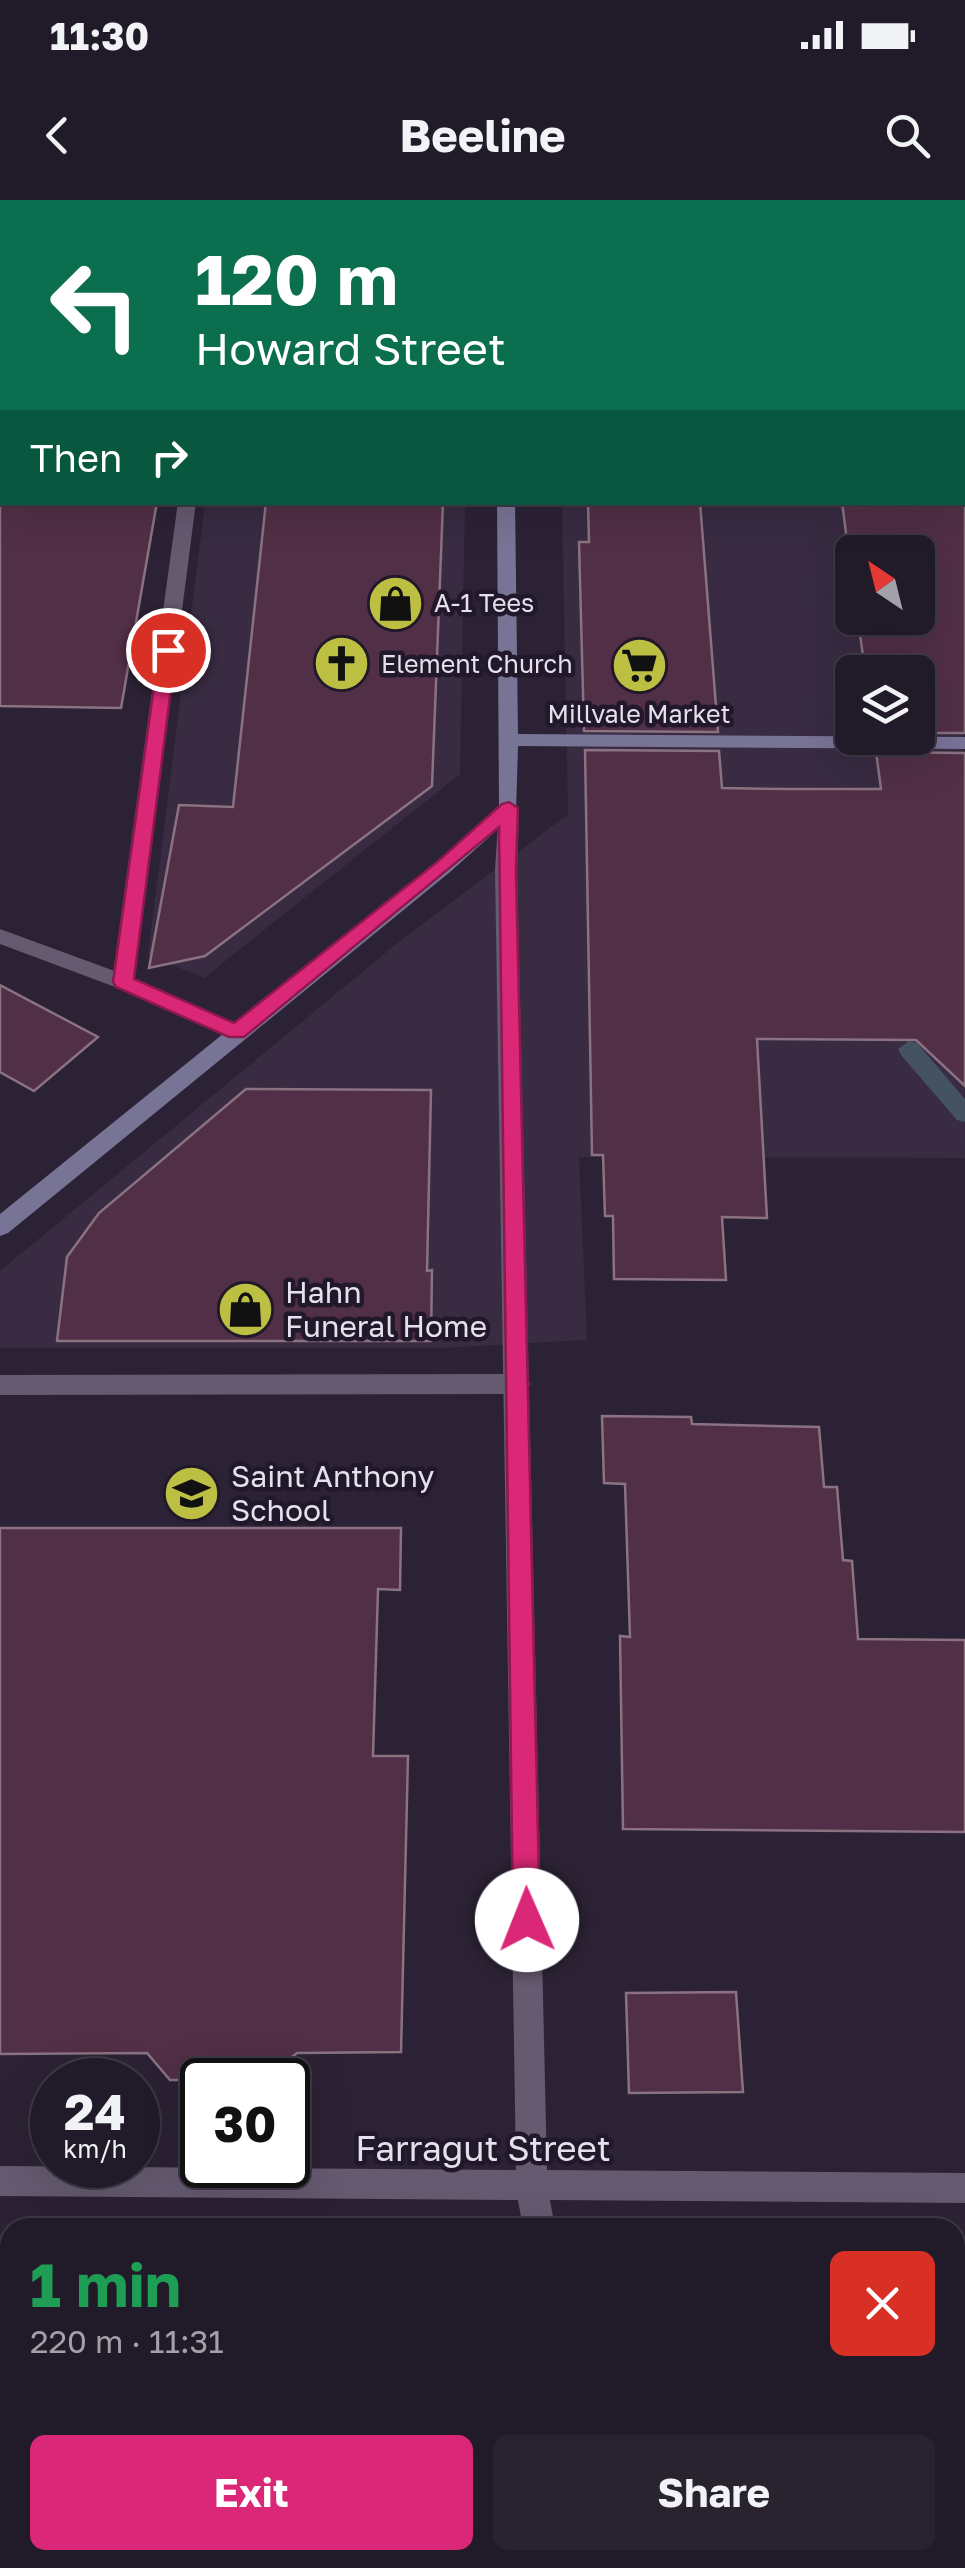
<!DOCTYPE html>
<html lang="en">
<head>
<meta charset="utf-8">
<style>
	:root { --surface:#211a28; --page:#292330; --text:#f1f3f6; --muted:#a2a1a8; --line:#3e3845; --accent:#db2777 }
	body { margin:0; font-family:"Golos Text",sans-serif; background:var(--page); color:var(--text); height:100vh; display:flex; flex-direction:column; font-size:38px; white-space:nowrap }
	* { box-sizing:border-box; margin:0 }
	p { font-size:32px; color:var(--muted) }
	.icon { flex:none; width:55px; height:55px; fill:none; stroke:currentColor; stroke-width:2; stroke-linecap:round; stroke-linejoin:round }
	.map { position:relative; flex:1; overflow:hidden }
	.details { position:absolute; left:0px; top:2018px; width:965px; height:352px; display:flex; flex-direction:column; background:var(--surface); border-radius:30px 30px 0 0; box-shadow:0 10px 40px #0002,0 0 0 2px var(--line) }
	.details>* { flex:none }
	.guide { position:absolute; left:0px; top:0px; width:965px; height:305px; box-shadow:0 10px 40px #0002,0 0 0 2px var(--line); background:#0b6e4f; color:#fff; overflow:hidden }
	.needle { width:65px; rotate:325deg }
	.tools { position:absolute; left:835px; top:335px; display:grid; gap:20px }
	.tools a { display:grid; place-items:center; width:100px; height:100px; border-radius:15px; background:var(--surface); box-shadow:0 10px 40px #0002,0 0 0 2px var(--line); font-size:50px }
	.speed { position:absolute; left:30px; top:1858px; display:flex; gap:20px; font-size:50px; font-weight:700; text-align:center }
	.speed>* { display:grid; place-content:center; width:130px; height:130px; border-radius:50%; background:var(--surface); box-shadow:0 10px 40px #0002,0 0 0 2px var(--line); line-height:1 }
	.speed small { font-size:25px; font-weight:400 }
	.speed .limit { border:5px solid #111; border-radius:15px; background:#fff; color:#111 }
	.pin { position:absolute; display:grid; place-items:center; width:85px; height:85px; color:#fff; margin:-42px; border:5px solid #fff; border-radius:50%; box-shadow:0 2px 10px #0007 }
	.me { position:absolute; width:110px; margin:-55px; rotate:359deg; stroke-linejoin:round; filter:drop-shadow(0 0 8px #0008) }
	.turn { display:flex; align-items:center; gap:35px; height:210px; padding:0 30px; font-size:45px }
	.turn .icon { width:130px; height:130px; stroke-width:2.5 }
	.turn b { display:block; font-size:70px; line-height:85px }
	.then { display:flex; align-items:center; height:95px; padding:0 30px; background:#0003; gap:20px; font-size:38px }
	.round { display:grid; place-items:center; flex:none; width:105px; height:105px; border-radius:15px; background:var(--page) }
	.summary { display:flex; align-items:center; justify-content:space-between; height:170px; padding:0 30px }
	h1 { font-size:60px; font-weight:700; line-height:75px; color:#1e9e55 }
	.primary-button { display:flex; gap:20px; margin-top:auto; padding:20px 30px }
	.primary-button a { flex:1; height:115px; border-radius:15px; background:var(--accent); color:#fff; font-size:40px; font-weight:700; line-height:115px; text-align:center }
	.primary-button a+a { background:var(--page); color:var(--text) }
	.status { display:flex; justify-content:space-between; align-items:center; height:70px; padding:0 50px; background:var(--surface); direction:ltr }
	.status svg { height:28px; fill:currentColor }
	header { display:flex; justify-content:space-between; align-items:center; height:130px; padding:0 30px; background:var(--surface); font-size:45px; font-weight:700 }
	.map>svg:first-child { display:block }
	.built { fill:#382b42; fill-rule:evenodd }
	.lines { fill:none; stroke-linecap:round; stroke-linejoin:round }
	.stream { fill:#455262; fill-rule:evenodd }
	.building { fill:#512f46; stroke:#8a7281; stroke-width:2.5 }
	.lane { fill:#655a70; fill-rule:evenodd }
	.street { fill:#655a70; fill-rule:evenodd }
	.secondary { fill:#787496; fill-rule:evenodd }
	.route { fill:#db2777; stroke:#8e194d; stroke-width:2.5 }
	.labels { text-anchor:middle; stroke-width:9; stroke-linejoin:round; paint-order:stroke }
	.far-poi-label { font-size:25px; fill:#e6dfec; stroke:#22182b; text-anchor:start }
	.poi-label { font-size:30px; fill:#e6dfec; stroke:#22182b; text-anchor:start }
	.near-street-label { font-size:35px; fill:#e6dfec; stroke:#22182b }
</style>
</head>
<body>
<div class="status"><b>11:30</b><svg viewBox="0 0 49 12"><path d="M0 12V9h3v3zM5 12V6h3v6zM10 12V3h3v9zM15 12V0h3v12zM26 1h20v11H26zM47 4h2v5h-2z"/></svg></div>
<header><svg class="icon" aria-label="back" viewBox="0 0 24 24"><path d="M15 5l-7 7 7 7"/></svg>Beeline<svg class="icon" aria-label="search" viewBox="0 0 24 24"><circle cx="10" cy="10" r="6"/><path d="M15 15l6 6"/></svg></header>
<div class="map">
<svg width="965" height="2368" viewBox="0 0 965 2368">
	<rect width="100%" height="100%" fill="#2c2235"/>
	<g class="built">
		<path d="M 0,0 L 468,0 L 2,2 L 0,39 Z"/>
		<path d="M 963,156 L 965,958 L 579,957 L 587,1140 L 442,1148 L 0,1148 L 0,1071 L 395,745 L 568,614 L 562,303 L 962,302 ZM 852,352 L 918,352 L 918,418 L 852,418 ZM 852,472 L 918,472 L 918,538 L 852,538 Z"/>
		<path d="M 205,303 L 465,303 L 460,574 L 204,778 L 148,755 Z"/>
	</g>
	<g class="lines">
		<path class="stream" d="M 909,841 L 917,843 L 965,899 L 965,922 L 957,920 L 901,855 L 898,849 Z"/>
	</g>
	<g class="building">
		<path d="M 0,302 L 157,302 L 121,508 L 0,506 Z"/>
		<path d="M 266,302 L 443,302 L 432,586 L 205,756 L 149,768 L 179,605 L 233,607 Z"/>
		<path d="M 588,302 L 700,302 L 718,532 L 584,531 L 579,342 L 589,342 Z"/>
		<path d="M 842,302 L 965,302 L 965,533 L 918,533 L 918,472 L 865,472 L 858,418 L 918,418 L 918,352 L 852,352 L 852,380 Z"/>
		<path d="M 585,550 L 719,551 L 722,588 L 785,589 L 881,589 L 876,552 L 965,553 L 965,886 L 916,840 L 757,839 L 767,1018 L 722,1017 L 726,1080 L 614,1079 L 613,1016 L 605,1016 L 603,955 L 592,955 Z"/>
		<path d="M 0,785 L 98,837 L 34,891 L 0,872 Z"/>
		<path d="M 246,889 L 431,890 L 427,1071 L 432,1070 L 431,1141 L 57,1141 L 67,1057 L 99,1013 Z"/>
		<path d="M 602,1216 L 691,1217 L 692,1224 L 819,1227 L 824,1287 L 837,1287 L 843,1360 L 852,1361 L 858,1439 L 965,1440 L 965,1632 L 623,1629 L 620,1436 L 630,1437 L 625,1284 L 604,1283 Z"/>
		<path d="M 0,1328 L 401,1328 L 400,1390 L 378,1389 L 373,1556 L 408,1556 L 401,1852 L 297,1853 L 264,1880 L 170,1880 L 147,1853 L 0,1854 Z"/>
		<path d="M 736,1792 L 743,1892 L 629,1893 L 626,1793 Z"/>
	</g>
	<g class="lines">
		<g class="lane">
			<rect x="947" y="0" width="16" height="2"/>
			<path d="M 178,302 L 196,302 L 134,782 L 123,789 L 112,782 Z"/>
			<path d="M 517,1174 L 526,1177 L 530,1184 L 526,1191 L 517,1194 L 0,1195 L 0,1175 Z"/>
		</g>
		<g class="street">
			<rect x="962" y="46" width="3" height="10"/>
			<rect x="0" y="55" width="2" height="10"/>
			<path d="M 509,601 L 519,608 L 517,670 L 547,1970 L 965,1973 L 965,2003 L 550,2000 L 555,2028 L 523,2028 L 518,2000 L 0,1996 L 0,1966 L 516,1970 L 495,670 L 499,608 Z"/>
			<path d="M 0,729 L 131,777 L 244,827 L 247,832 L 236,840 L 228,837 L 115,787 L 0,744 Z"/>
			<path d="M 582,2360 L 616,2360 L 618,2368 L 584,2368 Z"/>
		</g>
		<g class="secondary">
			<rect x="496" y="0" width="16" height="2"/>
			<path d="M 497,302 L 515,302 L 518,534 L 965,537 L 965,549 L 518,546 L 516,613 L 450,672 L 8,1033 L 0,1036 L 0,1014 L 436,662 L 499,606 Z"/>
		</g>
	</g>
	<path class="route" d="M 168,445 L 176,450 L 134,779 L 234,823 L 436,663 L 502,604 L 509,602 L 518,608 L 516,670 L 540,1720 L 536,1728 L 527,1732 L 517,1728 L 513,1720 L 499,627 L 244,837 L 229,837 L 116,787 L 113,782 L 159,450 Z"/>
	<defs>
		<symbol id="shop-disc" viewBox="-11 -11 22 22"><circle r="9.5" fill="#bdbf43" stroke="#22182b"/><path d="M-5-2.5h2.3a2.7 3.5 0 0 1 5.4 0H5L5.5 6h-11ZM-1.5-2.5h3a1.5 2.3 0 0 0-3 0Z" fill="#111"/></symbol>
		<symbol id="church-disc" viewBox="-11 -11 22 22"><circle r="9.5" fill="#bdbf43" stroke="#22182b"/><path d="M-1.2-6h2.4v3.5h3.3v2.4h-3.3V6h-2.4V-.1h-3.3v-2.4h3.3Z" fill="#111"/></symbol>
		<symbol id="supermarket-disc" viewBox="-11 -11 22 22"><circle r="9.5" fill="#bdbf43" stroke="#22182b"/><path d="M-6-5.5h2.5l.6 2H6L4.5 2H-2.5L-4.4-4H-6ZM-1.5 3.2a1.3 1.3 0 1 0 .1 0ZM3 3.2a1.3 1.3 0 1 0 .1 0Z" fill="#111"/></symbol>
		<symbol id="school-disc" viewBox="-11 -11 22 22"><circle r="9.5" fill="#bdbf43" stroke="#22182b"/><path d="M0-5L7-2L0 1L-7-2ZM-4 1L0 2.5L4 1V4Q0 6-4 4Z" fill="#111"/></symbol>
	</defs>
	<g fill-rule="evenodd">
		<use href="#shop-disc" x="364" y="372" width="63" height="63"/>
		<use href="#church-disc" x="310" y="432" width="63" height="63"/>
		<use href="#supermarket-disc" x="608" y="434" width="63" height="63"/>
		<use href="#shop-disc" x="214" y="1078" width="63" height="63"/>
		<use href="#school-disc" x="160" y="1262" width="63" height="63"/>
	</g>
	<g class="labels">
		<g class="far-poi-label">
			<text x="434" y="412">A-1 Tees</text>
			<text x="381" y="473">Element Church</text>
			<text x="639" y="523" text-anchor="middle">Millvale Market</text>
		</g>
		<g class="poi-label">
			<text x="285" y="1103">Hahn<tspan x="285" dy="34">Funeral Home</tspan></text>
			<text x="231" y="1287">Saint Anthony<tspan x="231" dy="34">School</tspan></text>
		</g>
		<g class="near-street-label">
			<text x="483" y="1961">Farragut Street</text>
		</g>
	</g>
</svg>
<div class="tools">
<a><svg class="needle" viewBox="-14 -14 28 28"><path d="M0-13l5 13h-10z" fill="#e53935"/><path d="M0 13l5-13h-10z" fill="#a2a1a8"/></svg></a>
<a><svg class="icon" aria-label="layers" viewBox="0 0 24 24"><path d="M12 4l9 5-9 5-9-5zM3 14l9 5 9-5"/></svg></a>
</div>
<div class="speed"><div>24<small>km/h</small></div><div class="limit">30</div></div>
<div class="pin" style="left:168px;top:450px;background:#d93025"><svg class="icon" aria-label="arrive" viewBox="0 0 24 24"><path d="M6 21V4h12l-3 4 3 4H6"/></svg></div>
<svg class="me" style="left:527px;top:1720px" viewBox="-20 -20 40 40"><circle r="19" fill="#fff"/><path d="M0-13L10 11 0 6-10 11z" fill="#db2777"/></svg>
<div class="guide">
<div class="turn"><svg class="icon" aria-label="left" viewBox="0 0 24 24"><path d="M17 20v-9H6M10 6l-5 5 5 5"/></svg><div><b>120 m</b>Howard Street</div></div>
<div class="then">Then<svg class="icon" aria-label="right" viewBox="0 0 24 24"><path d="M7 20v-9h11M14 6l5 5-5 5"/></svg></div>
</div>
<section class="details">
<div class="summary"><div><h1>1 min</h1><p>220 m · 11:31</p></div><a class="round" style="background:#d93025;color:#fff"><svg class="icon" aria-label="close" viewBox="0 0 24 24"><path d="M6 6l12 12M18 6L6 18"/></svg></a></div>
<div class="primary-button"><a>Exit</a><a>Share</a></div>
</section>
</div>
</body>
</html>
